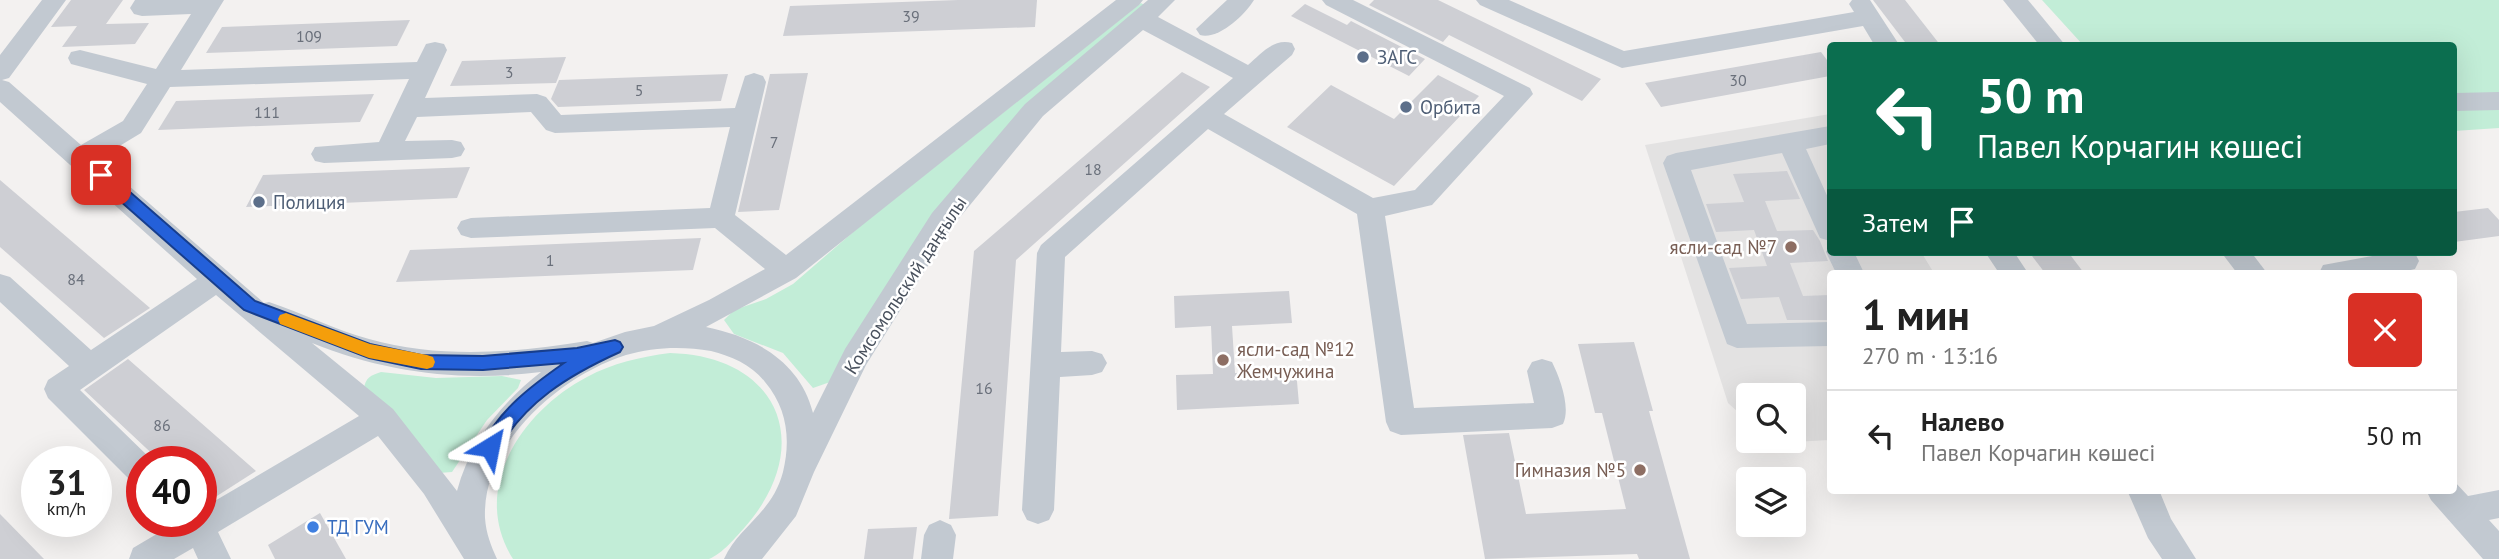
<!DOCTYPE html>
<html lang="ru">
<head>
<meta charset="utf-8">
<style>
	:root { --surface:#fff; --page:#f6f6f6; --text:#222; --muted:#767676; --line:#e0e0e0 }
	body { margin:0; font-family:"PT Sans",sans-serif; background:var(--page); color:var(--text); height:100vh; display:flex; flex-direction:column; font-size:26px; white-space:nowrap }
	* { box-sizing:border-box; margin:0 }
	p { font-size:23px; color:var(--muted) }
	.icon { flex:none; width:38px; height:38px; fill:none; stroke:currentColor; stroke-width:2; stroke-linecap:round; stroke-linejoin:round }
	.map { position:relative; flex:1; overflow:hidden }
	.sheet { position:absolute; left:1827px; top:270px; width:630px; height:224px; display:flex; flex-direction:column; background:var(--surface); border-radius:7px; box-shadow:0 7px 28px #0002 }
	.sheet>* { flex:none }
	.top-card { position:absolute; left:1827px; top:42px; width:630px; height:214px; border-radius:7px; box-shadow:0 7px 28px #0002; background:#0b6e4f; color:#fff; overflow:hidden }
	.tools { position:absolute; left:1736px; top:383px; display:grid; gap:14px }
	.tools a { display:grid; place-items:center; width:70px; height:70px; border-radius:7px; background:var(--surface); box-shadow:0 7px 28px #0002; font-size:35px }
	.speed { position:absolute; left:21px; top:446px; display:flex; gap:14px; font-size:35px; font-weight:700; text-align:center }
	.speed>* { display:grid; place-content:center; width:91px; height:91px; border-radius:50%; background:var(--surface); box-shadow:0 7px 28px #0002; line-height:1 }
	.speed small { font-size:18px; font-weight:400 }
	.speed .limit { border:10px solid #d22; background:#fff; color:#111 }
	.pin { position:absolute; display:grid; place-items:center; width:60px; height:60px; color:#fff; margin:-30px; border-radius:14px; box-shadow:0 4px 10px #0006 }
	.me { position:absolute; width:77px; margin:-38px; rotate:35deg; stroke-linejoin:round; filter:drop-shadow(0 0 5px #0008) }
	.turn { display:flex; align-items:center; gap:24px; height:147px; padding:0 35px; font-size:32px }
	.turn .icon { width:91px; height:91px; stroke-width:2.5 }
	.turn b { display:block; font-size:49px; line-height:60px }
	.then { display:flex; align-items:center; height:66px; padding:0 35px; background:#0003; gap:14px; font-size:26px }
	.round { display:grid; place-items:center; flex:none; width:74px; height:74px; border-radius:7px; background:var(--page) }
	.headline { display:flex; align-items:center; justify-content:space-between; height:119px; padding:0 35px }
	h1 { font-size:42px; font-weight:700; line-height:52px }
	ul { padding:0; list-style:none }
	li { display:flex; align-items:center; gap:21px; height:91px; padding:0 35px; border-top:2px solid var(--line) }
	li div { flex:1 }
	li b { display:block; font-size:26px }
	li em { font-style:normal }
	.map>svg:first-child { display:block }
	.education { fill:#e3e2e2 }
	.green { fill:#c2edd7 }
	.building { fill:#cecfd4 }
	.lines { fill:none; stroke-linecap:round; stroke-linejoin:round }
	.minor { fill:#c2c9d1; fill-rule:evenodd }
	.route { fill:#2460d9; stroke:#173e8d; stroke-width:2 }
	.slow { fill:#f59e0b }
	.service-dot { fill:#5c6f8a; stroke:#fff; stroke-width:2.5 }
	.education-dot { fill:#8d6e63; stroke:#fff; stroke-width:2.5 }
	.shop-dot { fill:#3f7fe0; stroke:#fff; stroke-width:2.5 }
	.labels { text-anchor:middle; stroke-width:5; stroke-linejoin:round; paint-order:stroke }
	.number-label { font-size:16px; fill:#6a707b }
	.service-label { font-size:19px; fill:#4e5e75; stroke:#fff; text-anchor:start }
	.education-label { font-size:19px; fill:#785e54; stroke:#fff; text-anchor:end }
	.street-label { font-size:19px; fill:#49515d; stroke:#fff }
	.shop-label { font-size:19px; fill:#366cbe; stroke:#fff; text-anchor:start }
</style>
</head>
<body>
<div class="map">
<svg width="2499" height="559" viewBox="0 0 2499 559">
	<rect width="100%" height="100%" fill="#f3f1f0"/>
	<path class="education" d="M 1830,114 L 1830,252 L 1921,252 L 1934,273 L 1830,273 L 1830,440 L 1774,443 L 1771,441 L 1794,441 L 1794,396 L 1748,396 L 1748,421 L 1728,403 L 1645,145 Z"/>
	<g class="green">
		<path d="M 2042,0 L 2499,0 L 2499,128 L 2454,131 L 2454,46 L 2083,45 Z"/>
		<path d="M 1141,3 L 1146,6 L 1056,80 L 833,381 L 813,388 L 783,353 L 734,334 L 724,320 L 734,310 L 766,299 L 793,284 L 859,227 Z"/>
		<path d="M 670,353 C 780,356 816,446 745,527 C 736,537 722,554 709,559 C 696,559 675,559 661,559 C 612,559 562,559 513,559 C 469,489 522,411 587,377 C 613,363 640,357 670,353 Z"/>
		<path d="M 381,372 L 436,378 L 502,376 L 521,380 L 518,388 L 487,420 L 452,472 L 439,473 L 364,389 C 365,378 371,375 381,372 Z"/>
	</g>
	<g class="building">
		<path d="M 71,0 L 123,0 L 106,24 L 149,23 L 135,44 L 62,47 L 77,26 L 51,27 Z"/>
		<path d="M 958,0 L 1037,0 L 1035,27 L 783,36 L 790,6 Z"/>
		<path d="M 1374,0 L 1438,0 L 1601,79 L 1582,101 L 1449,35 L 1443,42 L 1369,5 Z"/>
		<path d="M 1873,0 L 1905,0 L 1941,46 L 1908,46 Z"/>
		<path d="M 1305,4 L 1347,25 L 1351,21 L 1425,59 L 1409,76 L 1291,16 Z"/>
		<path d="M 410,20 L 397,46 L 206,53 L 222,27 Z"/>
		<path d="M 1821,52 L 1830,64 L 1830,76 L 1661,107 L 1645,83 Z"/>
		<path d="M 566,57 L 556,83 L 450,86 L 462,61 Z"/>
		<path d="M 1182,72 L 1210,87 L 1016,260 L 998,516 L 949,519 L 974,251 Z"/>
		<path d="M 808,73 L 779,210 L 738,212 L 770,74 Z"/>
		<path d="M 728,74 L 721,101 L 558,107 L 551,99 L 559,80 Z"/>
		<path d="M 1438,75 L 1479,96 L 1394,186 L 1287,127 L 1331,85 L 1394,119 Z"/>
		<path d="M 374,94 L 360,122 L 158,130 L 176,101 Z"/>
		<path d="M 470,167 L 457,198 L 246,207 L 263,175 Z"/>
		<path d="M 1787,171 L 1800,199 L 1765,201 L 1777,231 L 1813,230 L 1820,241 L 1828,261 L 1790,263 L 1803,296 L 1830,295 L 1830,320 L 1787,320 L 1779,297 L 1741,299 L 1729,268 L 1767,266 L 1754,230 L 1716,232 L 1706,204 L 1744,202 L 1733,174 Z"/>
		<path d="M 0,180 L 150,308 L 104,338 L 0,247 Z"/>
		<path d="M 2488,208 L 2499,220 L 2499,236 L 2454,242 L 2454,212 Z"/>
		<path d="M 701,238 L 693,270 L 396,282 L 410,250 Z"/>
		<path d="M 2029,252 L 2068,252 L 2084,273 L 2045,273 Z"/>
		<path d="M 1289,291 L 1292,323 L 1232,326 L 1235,373 L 1296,370 L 1299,404 L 1177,410 L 1176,375 L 1213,374 L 1211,326 L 1175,328 L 1174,296 Z"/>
		<path d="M 1634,342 L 1653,411 L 1649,411 L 1690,559 L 1639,559 L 1637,554 L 1485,559 L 1463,435 L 1509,433 L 1526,514 L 1626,509 L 1602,413 L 1595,413 L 1578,344 Z"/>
		<path d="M 128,359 L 256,471 L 206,503 L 201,499 L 201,462 L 161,462 L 84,390 Z"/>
		<path d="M 320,513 L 346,559 L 275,559 L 268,545 Z"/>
		<path d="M 0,514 L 44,559 L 0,559 Z"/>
		<path d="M 917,527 L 913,559 L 864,559 L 868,529 Z"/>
	</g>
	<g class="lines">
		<g class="minor">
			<path d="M 42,0 L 66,0 L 9,78 L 2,80 L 9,82 L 81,145 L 123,121 L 147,84 L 71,64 L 68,58 L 71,52 L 80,50 L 156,69 L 191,14 L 142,16 L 134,14 L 130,8 L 135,0 L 224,0 L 181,70 L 417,62 L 426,44 L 435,42 L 444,44 L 447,50 L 425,98 L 537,94 L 546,97 L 561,115 L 735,108 L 745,76 L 754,73 L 763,76 L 766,82 L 735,215 L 786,255 L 1116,0 L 1143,0 L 1139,5 L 796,278 L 706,327 C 755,337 800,361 813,413 L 845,349 L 932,213 L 1025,104 L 1148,0 L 1175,0 L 1158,17 L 1248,65 C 1261,54 1273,38 1292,43 L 1295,49 L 1292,55 L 1224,114 L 1373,198 L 1415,190 L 1504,96 L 1326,5 L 1322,0 L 1353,0 L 1530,88 L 1533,94 L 1432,205 L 1385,216 L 1414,408 L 1534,403 L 1527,371 L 1532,362 L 1542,359 L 1552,362 C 1560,378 1571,408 1563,424 L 1552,428 L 1401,435 L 1390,431 L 1386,422 L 1357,214 L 1208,129 L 1065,257 L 1061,352 L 1092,351 L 1102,354 L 1107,363 L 1102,372 L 1092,375 L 1060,377 L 1054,510 L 1049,520 L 1038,524 L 1027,520 L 1022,510 L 1037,253 L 1041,245 L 1233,78 L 1143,30 L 1043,116 L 952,227 L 866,365 L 814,472 L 796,516 L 762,559 L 724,559 C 738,527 772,514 783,472 C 791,439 787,408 765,382 C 752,365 731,356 711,351 C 683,346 653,347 626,355 C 560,376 482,443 485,518 C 486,533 491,546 497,559 L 464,559 L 424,494 L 378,436 L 218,532 L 231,559 L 198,559 L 193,548 L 174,559 L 129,559 L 133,548 L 177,522 L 201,522 L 201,509 L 359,416 L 216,295 L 80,390 L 153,461 L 142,462 L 142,485 L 131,481 L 48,398 L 44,389 L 48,380 L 69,366 L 0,302 L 0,274 L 10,277 L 91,350 L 197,279 L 0,102 L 0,55 ZM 409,79 L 379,142 L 315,147 L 311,154 L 315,161 L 324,163 L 452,158 L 461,156 L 465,149 L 461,142 L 452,140 L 405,141 L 417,117 L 531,112 L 546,130 L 555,133 L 730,127 L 710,208 L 471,218 L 461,221 L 457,228 L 461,235 L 471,238 L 715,228 L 765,269 L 709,300 L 654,326 L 625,332 L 593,343 L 587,341 C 515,353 440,359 369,339 C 335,330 303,313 269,302 L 264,303 L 98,159 L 141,133 L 170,87 ZM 312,343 C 386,373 462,382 541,372 C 501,403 470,442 457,491 L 393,409 Z"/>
			<path d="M 1227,0 L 1254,0 C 1244,16 1218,40 1200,35 L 1196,29 Z"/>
			<path d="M 1476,0 L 1509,0 L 1624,51 L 1854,12 L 1849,4 L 1852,0 L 1870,0 L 1900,46 L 1875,46 L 1863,26 L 1622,68 L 1480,5 Z"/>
			<path d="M 2003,0 L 2028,0 L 2066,46 L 2040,46 Z"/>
			<path d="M 2499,92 L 2499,110 L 2454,111 L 2454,93 Z"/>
			<path d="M 1830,126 L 1830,144 L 1806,149 L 1830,202 L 1830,241 L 1820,238 L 1782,153 L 1691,170 L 1747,324 L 1830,322 L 1830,346 L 1737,348 L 1727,344 L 1663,163 L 1667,156 L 1676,153 Z"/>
			<path d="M 1830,244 L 1830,252 L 1854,252 L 1864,273 L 1836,273 L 1826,252 Z"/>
			<path d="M 1985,252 L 2014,252 L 2028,273 L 1999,273 Z"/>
			<path d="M 2221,252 L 2251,252 L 2267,273 L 2237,273 Z"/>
			<path d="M 2394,252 L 2415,253 L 2419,261 L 2415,269 L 2398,273 L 2319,273 L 2323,265 Z"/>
			<path d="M 2454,481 L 2468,496 L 2499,490 L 2499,518 L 2489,520 L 2499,531 L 2499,559 L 2483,559 L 2431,500 L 2426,490 L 2454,490 Z"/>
			<path d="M 2127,490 L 2159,490 L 2171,519 L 2196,559 L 2162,559 L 2148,538 Z"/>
			<path d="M 940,520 L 951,525 L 956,535 L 953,559 L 921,559 L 924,535 L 929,525 Z"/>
		</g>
	</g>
	<path class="route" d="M 101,169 L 106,171 L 255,301 L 370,344 L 421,355 L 483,356 L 577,348 L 615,340 L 620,342 L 623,347 L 620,352 C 569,375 524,402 496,453 L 490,455 L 483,453 L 481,447 C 499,410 531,386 564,363 L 483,370 L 421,369 L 369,358 L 244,310 L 95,179 L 93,175 L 95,171 Z"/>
	<path class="slow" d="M 286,313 L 370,344 L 427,355 L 433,357 L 435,362 L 433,367 L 427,369 L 369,358 L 280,324 L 278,319 L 280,315 Z"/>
	<g class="service-dot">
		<circle cx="1363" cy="57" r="7"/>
		<circle cx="1406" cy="107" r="7"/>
		<circle cx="259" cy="202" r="7"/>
	</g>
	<g class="education-dot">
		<circle cx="1791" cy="247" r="7"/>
		<circle cx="1223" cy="360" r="7"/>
		<circle cx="1640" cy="470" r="7"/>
	</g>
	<circle class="shop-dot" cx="313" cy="527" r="7"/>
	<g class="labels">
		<g class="number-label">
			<text x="911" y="22">39</text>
			<text x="309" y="42">109</text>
			<text x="509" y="78">3</text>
			<text x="1738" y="86">30</text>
			<text x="639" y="96">5</text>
			<text x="267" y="118">111</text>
			<text x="774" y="148">7</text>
			<text x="1093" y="175">18</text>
			<text x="550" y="266">1</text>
			<text x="76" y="285">84</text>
			<text x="984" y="394">16</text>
			<text x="162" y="431">86</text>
		</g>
		<g class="service-label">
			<text x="1377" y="64">ЗАГС</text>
			<text x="1420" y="114">Орбита</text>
			<text x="273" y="209">Полиция</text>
		</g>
		<g class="education-label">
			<text x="1777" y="254">ясли-сад №7</text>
			<text x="1237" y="356" text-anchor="start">ясли-сад №12<tspan x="1237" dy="22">Жемчужина</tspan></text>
			<text x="1626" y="477">Гимназия №5</text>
		</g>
		<g class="street-label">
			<text transform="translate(905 285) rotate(-57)" y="7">Комсомольский даңғылы</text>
		</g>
		<g class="shop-label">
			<text x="327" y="534">ТД ГУМ</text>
		</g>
	</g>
</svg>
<div class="tools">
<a><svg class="icon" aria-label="search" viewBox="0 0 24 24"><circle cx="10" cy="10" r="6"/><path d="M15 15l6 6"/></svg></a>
<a><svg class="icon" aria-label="layers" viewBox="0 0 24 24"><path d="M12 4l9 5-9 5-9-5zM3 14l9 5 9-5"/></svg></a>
</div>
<div class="speed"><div>31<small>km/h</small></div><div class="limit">40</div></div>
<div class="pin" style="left:101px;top:175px;background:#d93025"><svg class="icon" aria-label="arrive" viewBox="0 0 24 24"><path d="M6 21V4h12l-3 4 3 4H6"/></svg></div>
<svg class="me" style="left:490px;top:447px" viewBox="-20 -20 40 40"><path d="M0-17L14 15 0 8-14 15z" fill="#2460d9" stroke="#fff" stroke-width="4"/></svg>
<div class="top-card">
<div class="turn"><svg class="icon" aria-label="left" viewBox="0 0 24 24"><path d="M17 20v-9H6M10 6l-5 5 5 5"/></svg><div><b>50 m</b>Павел Корчагин көшесі</div></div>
<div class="then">Затем<svg class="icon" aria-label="arrive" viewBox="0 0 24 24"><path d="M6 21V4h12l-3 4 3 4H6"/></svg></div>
</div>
<section class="sheet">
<div class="headline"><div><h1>1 мин</h1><p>270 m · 13:16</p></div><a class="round" style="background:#d93025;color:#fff"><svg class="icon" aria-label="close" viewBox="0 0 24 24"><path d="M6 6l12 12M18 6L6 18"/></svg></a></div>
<ul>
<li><svg class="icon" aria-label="left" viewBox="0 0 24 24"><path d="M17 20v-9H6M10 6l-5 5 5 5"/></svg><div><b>Налево</b><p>Павел Корчагин көшесі</p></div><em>50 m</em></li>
</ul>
</section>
</div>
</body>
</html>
